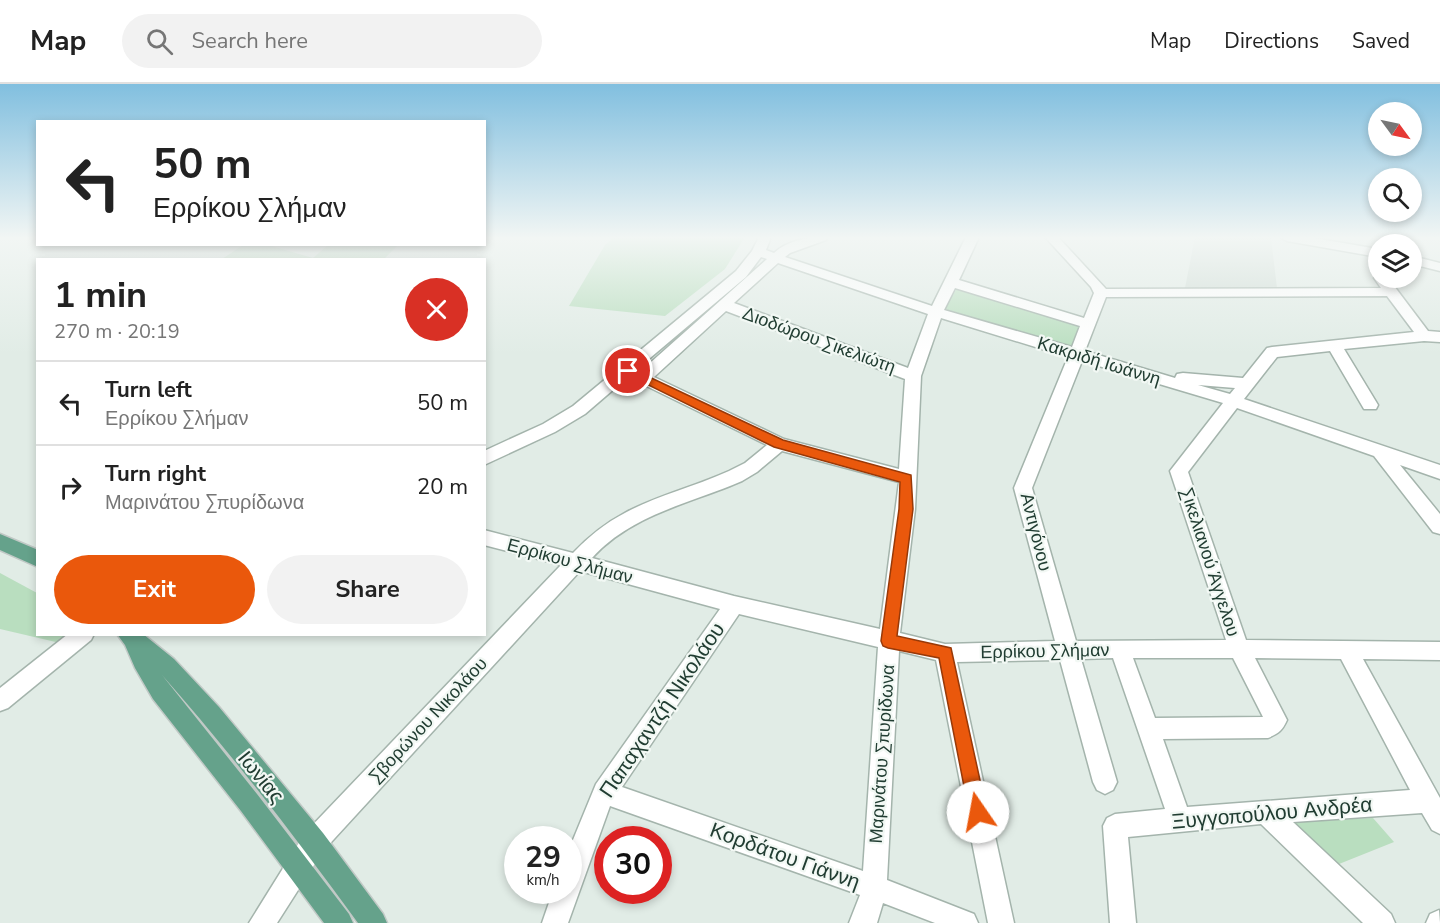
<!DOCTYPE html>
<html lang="en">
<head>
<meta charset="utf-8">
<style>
	:root { --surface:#fff; --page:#f2f2f2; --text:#222; --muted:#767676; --line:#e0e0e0; --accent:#ea580c }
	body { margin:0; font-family:"Nunito Sans",sans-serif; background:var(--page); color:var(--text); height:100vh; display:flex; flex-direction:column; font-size:22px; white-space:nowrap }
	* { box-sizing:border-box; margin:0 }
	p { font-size:20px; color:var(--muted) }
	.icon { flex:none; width:33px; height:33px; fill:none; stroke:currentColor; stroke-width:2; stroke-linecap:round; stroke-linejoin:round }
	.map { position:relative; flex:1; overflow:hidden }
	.details { position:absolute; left:36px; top:174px; width:450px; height:378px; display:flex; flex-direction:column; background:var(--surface); border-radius:0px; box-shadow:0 3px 9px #0003 }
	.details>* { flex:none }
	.hud { position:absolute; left:36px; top:36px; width:450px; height:126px; border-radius:0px; box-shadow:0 3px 9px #0003; background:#fff; color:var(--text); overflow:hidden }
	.needle { width:39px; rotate:123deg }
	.buttons { position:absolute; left:1368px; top:18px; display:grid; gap:12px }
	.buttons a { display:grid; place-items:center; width:54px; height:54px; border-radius:50%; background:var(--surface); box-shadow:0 3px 9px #0003; font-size:30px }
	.speed { position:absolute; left:504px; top:742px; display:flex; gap:12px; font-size:30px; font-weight:700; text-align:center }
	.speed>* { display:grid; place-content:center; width:78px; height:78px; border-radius:50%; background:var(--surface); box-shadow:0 3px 9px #0003; line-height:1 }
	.speed small { font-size:15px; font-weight:400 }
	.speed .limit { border:9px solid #d22; background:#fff; color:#111 }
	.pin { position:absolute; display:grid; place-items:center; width:51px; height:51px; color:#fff; margin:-26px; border:3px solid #fff; border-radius:50%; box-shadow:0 2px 6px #0007 }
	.me { position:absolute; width:66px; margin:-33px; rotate:348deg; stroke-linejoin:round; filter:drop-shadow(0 0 4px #0008) }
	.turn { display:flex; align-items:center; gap:21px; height:126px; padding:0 18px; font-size:27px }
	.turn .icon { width:78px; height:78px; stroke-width:2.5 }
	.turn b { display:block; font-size:42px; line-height:51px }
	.round { display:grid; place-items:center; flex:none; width:63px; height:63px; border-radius:32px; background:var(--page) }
	.summary { display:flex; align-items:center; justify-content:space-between; height:102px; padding:0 18px }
	h1 { font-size:36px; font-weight:700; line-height:45px }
	.action { display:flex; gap:12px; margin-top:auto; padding:12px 18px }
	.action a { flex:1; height:69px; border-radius:36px; background:var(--accent); color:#fff; font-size:24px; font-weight:700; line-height:69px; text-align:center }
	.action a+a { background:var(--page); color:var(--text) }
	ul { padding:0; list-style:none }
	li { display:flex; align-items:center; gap:18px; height:84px; padding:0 18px; border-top:2px solid var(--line) }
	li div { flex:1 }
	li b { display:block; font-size:22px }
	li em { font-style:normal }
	header { display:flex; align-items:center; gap:36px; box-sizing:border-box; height:84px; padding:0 30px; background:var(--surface); border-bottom:2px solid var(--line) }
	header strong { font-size:28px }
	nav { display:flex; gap:33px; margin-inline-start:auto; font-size:21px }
	.search { width:420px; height:54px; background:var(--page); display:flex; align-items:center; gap:15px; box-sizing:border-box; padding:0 21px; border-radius:33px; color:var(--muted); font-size:22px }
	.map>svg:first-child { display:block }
	.built { fill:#cfdcd5 }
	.green { fill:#b9debf }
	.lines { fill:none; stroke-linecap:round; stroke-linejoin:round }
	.minor-casing { stroke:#a4b4ac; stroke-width:3 }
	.major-casing { stroke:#c1c9c6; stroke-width:3 }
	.minor { fill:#fff; fill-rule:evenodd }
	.major { fill:#65a28b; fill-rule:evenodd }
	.route { fill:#ea580c; stroke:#983908; stroke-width:1.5 }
	.labels { text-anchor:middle; stroke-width:4.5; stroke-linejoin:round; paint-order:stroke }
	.street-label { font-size:18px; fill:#213d32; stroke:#f2f8f4 }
	.near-street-label { font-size:21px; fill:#213d32; stroke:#f2f8f4 }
</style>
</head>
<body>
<header>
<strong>Map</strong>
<div class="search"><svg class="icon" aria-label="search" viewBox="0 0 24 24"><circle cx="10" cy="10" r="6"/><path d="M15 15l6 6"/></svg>Search here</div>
<nav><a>Map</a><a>Directions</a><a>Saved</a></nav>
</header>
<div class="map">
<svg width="1440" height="839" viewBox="0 0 1440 839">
	<rect width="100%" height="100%" fill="#e1ece6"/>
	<path class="built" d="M 1195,153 L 1271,154 L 1277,204 L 1185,204 Z"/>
	<g class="green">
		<path d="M 614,153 L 745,153 L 725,185 L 665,232 L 569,222 L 605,161 Z"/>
		<path d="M 243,161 L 268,161 L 313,174 L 328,161 L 398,161 L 384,175 L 222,175 Z"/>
		<path d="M 957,204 L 1082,241 L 1072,264 L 945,225 Z"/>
		<path d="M 0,489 L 37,509 L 38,550 L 70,551 L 60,559 L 0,545 Z"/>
		<path d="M 1373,734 L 1394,758 L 1334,782 L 1291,738 Z"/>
	</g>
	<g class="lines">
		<defs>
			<g id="minor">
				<path d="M 759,153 L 771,153 L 766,166 L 774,169 C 788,156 809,153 827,153 L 826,156 L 790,169 L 785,173 L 932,222 L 966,153 L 979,153 L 959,196 L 1084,234 L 1094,209 L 1091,203 L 1045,153 L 1058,153 L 1106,205 L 1381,204 L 1374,194 L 1378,190 L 1378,194 L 1388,194 L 1428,247 L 1440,248 L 1440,258 L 1424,257 L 1344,265 L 1378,321 L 1376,325 L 1364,325 L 1330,267 L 1277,273 L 1244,315 L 1440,381 L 1440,395 L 1400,381 L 1440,430 L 1440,450 L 1433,448 L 1374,372 L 1237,324 L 1188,388 L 1246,556 L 1440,558 L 1440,576 L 1363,575 L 1440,714 L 1440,750 L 1432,746 L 1422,729 L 1293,738 L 1391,830 L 1395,839 L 1363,839 L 1261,740 L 1128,753 L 1136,839 L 1110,839 L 1103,742 L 1107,734 L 1115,730 L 1165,725 L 1113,574 L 1081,575 L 1117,698 L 1113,706 L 1105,710 L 1097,706 L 1093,698 L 1060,576 L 957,578 L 1014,839 L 988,839 L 936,576 L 899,567 L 887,796 L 974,830 L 978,839 L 935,839 L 883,819 L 877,839 L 849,839 L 860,811 L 610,722 L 568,839 L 542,839 L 553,807 L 568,807 L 568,768 L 596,700 L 720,525 L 580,487 L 323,767 L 277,839 L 249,839 L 305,749 L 561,481 L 484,461 L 484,446 L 573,469 C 622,417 668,414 729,387 L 745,379 L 767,361 L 628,293 L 585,330 L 555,348 L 484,381 L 484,367 L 543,340 L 573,322 L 736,187 L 752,167 ZM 761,173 L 767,175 L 641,287 L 637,285 L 746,193 ZM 778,179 L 928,230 L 908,284 L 734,219 ZM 955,204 L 1080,242 L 1072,263 L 944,226 ZM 1387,212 L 1414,248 L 1272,263 L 1267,264 L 1243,294 L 1183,289 L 1177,290 L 1175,294 L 1085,267 L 1106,213 ZM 726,227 L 905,295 L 899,385 L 784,355 L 654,293 ZM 941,234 L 1068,273 L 1014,404 L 1055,557 L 945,560 L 900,549 L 915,425 L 921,292 ZM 1082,277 L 1223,319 L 1170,387 L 1226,556 L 1076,557 L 1032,404 ZM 1198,301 L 1235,304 L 1230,310 ZM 782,367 L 899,398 L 880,545 L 734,512 L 592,474 C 632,430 689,420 742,397 L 757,388 ZM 739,530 L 878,563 L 863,787 L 622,703 ZM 1133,574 L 1233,574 L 1263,633 L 1155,634 ZM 1255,574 L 1341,575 L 1410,706 L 1187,723 L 1163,655 L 1268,654 C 1279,649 1282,647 1287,636 Z"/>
				<path d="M 1280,153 L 1308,153 L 1378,165 L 1378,173 L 1287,157 Z"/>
				<path d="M 1412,172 L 1440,179 L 1440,187 L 1412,180 Z"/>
				<path d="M 68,550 L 94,550 L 91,556 L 8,624 L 0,627 L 0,604 Z"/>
				<path d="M 1439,826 L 1440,839 L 1426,839 L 1430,830 Z"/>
			</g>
			<g id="major">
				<path d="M 0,450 L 38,466 L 38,483 L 0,466 Z"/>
				<path d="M 117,550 L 143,550 L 174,575 L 219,623 L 323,749 L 383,830 L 387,839 L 358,839 C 296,754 232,670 162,591 L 257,710 L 349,830 L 353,839 L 324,839 L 241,727 L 153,615 L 135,584 L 125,561 Z"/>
			</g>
		</defs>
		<use href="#minor" class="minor-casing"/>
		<use href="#major" class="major-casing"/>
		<use href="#minor" class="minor"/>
		<use href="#major" class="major"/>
	</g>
	<linearGradient id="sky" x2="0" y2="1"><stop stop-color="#81bfdf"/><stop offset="0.57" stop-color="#f2f6f4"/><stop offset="1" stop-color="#f2f6f4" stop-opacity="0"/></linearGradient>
	<rect width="1440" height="270" fill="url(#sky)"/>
	<path class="route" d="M 628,283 L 783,356 L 911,391 L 913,425 L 897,552 L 951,564 L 987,728 L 984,735 L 978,737 L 972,735 L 969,728 L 939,574 L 888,564 L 883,562 L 881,557 L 899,425 L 900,398 L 774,363 L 624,289 L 622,287 Z"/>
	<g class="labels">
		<g class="street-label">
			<text transform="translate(819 256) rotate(20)" y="6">Διοδώρου Σικελιώτη</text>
			<text transform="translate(1099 277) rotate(17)" y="6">Κακριδή Ιωάννη</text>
			<text transform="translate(1036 448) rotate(76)" y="6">Αντιγόνου</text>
			<text transform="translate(570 477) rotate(15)" y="6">Ερρίκου Σλήμαν</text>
			<text transform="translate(1210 478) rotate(72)" y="6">Σικελιανού Άγγελου</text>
			<text transform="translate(1045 567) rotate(-1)" y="6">Ερρίκου Σλήμαν</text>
			<text transform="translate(428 636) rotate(-47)" y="6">Σβορώνου Νικολάου</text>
			<text transform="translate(882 670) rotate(-86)" y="6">Μαρινάτου Σπυρίδωνα</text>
		</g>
		<g class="near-street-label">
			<text transform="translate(662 626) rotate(-56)" y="7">Παπαχαντζή Νικολάου</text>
			<text transform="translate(261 693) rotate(51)" y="7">Ιωνίας</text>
			<text transform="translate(1272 729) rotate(-5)" y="7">Ξυγγοπούλου Ανδρέα</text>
			<text transform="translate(785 772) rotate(20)" y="7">Κορδάτου Γιάννη</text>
		</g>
	</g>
</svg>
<div class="buttons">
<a><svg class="needle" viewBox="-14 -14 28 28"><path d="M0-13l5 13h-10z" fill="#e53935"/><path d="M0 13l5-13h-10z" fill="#767676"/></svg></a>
<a><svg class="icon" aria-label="search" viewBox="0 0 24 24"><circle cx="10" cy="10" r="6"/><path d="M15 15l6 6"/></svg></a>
<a><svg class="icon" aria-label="layers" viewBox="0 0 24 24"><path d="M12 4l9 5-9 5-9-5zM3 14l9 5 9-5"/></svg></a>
</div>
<div class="speed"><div>29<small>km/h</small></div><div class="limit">30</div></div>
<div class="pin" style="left:628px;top:287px;background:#d93025"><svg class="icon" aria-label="arrive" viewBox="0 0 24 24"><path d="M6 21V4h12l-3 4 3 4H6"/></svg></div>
<svg class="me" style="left:978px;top:728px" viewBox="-20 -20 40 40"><circle r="19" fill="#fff"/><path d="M0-13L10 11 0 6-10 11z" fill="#ea580c"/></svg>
<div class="hud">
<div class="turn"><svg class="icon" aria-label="left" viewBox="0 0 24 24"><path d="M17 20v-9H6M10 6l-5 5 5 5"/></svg><div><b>50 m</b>Ερρίκου Σλήμαν</div></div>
</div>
<section class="details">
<div class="summary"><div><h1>1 min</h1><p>270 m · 20:19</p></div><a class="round" style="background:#d93025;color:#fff"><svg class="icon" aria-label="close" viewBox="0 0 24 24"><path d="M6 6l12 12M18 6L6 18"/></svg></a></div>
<ul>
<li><svg class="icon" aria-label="left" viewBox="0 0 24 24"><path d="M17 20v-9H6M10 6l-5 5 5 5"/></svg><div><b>Turn left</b><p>Ερρίκου Σλήμαν</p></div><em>50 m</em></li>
<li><svg class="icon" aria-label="right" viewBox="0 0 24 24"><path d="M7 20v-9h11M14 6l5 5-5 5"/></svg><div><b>Turn right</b><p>Μαρινάτου Σπυρίδωνα</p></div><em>20 m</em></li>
</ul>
<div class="action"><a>Exit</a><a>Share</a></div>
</section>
</div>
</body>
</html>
